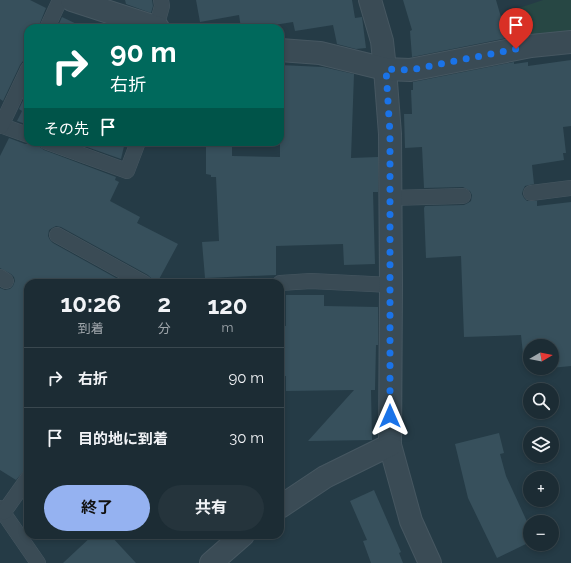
<!DOCTYPE html>
<html lang="ja">
<head>
<meta charset="utf-8">
<style>
	:root { --surface:#1c2c34; --page:#25343c; --text:#f1f3f6; --muted:#a0a7ac; --line:#3a484f; --accent:#95b2f1 }
	body { margin:0; font-family:Raleway,"Noto Sans JP",sans-serif; background:var(--page); color:var(--text); height:100vh; display:flex; flex-direction:column; font-size:15px; white-space:nowrap }
	* { box-sizing:border-box; margin:0 }
	p { font-size:13px; color:var(--muted) }
	.icon { flex:none; width:22px; height:22px; fill:none; stroke:currentColor; stroke-width:2; stroke-linecap:round; stroke-linejoin:round }
	.map { position:relative; flex:1; overflow:hidden }
	.details { position:absolute; left:24px; top:279px; width:260px; height:260px; display:flex; flex-direction:column; background:var(--surface); border-radius:12px; box-shadow:0 2px 6px #0003,0 0 0 1px var(--line) }
	.details>* { flex:none }
	.top-card { position:absolute; left:24px; top:24px; width:260px; height:122px; border-radius:12px; box-shadow:0 2px 6px #0003,0 0 0 1px var(--line); background:#00695c; color:#fff; overflow:hidden }
	.needle { width:26px; rotate:80deg }
	.tools { position:absolute; left:523px; top:339px; display:grid; gap:8px }
	.tools a { display:grid; place-items:center; width:36px; height:36px; border-radius:50%; background:var(--surface); box-shadow:0 2px 6px #0003,0 0 0 1px var(--line); font-size:20px }
	.pin { position:absolute; display:grid; place-items:center; width:34px; height:34px; color:#fff; margin:-41px -17px; border-radius:50% 50% 50% 0; rotate:-45deg; box-shadow:0 0 4px #0007 }
	.pin .icon { rotate:45deg }
	.me { position:absolute; width:44px; margin:-22px; rotate:0deg; stroke-linejoin:round; filter:drop-shadow(0 0 3px #0008) }
	.turn { display:flex; align-items:center; gap:14px; height:84px; padding:0 20px; font-size:18px }
	.turn .icon { width:52px; height:52px; stroke-width:2.5 }
	.turn b { display:block; font-size:28px; line-height:34px }
	.then { display:flex; align-items:center; height:38px; padding:0 20px; background:#0003; gap:8px; font-size:15px }
	.eta { display:flex; justify-content:space-evenly; align-items:center; height:68px; text-align:center }
	.eta b { font-size:24px; font-weight:700; line-height:28px }
	.primary-button { display:flex; gap:8px; margin-top:auto; padding:8px 20px }
	.primary-button a { flex:1; height:46px; border-radius:24px; background:var(--accent); color:#111; font-size:16px; font-weight:700; line-height:46px; text-align:center }
	.primary-button a+a { background:var(--page); color:var(--text) }
	ul { padding:0; list-style:none }
	li { display:flex; align-items:center; gap:12px; height:60px; padding:0 20px; border-top:1px solid var(--line) }
	li div { flex:1 }
	li b { display:block; font-size:15px }
	li em { font-style:normal }
	.map>svg:first-child { display:block }
	.green { fill:#274744 }
	.building { fill:#37505c }
	.lines { fill:none; stroke-linecap:round; stroke-linejoin:round }
	.service-casing { stroke:#465761; stroke-width:16 }
	.minor-casing { stroke:#465761; stroke-width:24 }
	.service { stroke:#3a4b55; stroke-width:15 }
	.minor { stroke:#3a4b55; stroke-width:22 }
	.route { stroke:#1a73e8; stroke-width:7; stroke-dasharray:0 12.6 }
</style>
</head>
<body>
<div class="map">
<svg width="571" height="563" viewBox="0 0 571 563">
	<rect width="100%" height="100%" fill="#253b46"/>
	<path class="green" d="M 543,0 L 571,0 L 571,32 L 524,40 L 516,9 Z"/>
	<g class="building">
		<path d="M 0,0 L 30,0 L 46,8 L 38,28 L 28,28 L 28,60 L 23,61 L 20,65 L 3,101 L 0,99 Z"/>
		<path d="M 125,0 L 152,0 L 153,6 L 151,13 L 126,4 Z"/>
		<path d="M 196,0 L 352,0 L 355,18 L 362,17 L 366,48 L 356,49 L 337,44 L 333,25 L 295,31 L 293,22 L 255,28 L 241,28 L 239,15 L 200,22 Z"/>
		<path d="M 403,0 L 496,0 L 507,38 L 412,57 L 410,31 L 412,30 Z"/>
		<path d="M 62,17 L 85,28 L 57,28 Z"/>
		<path d="M 571,60 L 571,126 L 563,127 L 566,153 L 563,153 L 564,160 L 532,165 L 534,184 L 525,186 L 523,190 L 522,194 L 524,198 L 527,201 L 537,201 L 537,206 L 571,202 L 571,366 L 551,368 L 552,346 L 530,346 L 530,353 L 523,354 L 521,335 L 464,337 L 461,256 L 426,258 L 424,208 L 425,206 L 464,205 L 468,203 L 471,201 L 472,195 L 470,191 L 463,187 L 424,188 L 422,147 L 405,148 L 404,114 L 412,114 L 411,90 L 413,90 L 413,82 L 514,62 L 514,64 L 528,62 L 528,66 Z"/>
		<path d="M 280,65 L 323,67 L 354,74 L 351,158 L 378,157 L 378,192 L 373,192 L 375,264 L 344,265 L 343,244 L 276,246 L 276,275 L 205,278 L 202,242 L 219,241 L 216,177 L 211,177 L 211,175 L 206,174 L 206,146 L 232,146 L 232,156 L 280,157 Z"/>
		<path d="M 28,90 L 28,125 L 17,121 L 22,111 L 19,109 Z"/>
		<path d="M 9,138 L 25,144 L 38,142 L 40,147 L 44,150 L 116,177 L 115,180 L 119,182 L 110,201 L 140,217 L 137,223 L 178,244 L 157,283 L 153,283 L 152,279 L 148,275 L 61,227 L 56,226 L 52,228 L 49,230 L 48,236 L 50,240 L 53,243 L 125,283 L 28,283 L 28,466 L 16,480 L 0,470 L 0,288 L 5,290 L 10,289 L 13,286 L 15,281 L 14,277 L 11,274 L 0,268 L 0,156 Z"/>
		<path d="M 73,142 L 125,142 L 121,159 Z"/>
		<path d="M 286,295 L 324,295 L 324,306 L 378,307 L 378,345 L 376,345 L 375,390 L 371,390 L 372,440 L 308,441 L 354,390 L 286,391 L 286,376 L 282,376 L 282,326 L 286,326 Z"/>
		<path d="M 499,433 L 504,453 L 500,454 L 506,476 L 530,528 L 530,542 L 497,558 L 468,498 L 455,444 Z"/>
		<path d="M 374,490 L 401,552 L 399,553 L 403,563 L 371,563 L 363,541 L 367,540 L 350,501 Z"/>
		<path d="M 93,535 L 110,535 L 136,563 L 63,563 Z"/>
	</g>
	<g class="lines">
		<defs>
			<g id="service">
				<path d="M 47,28 L 60,0"/>
				<path d="M 156,28 L 162,6 L 161,0"/>
				<path d="M 0,125 L 28,135"/>
				<path d="M 1,126 L 28,69"/>
				<path d="M 47,142 L 127,171 L 138,142"/>
				<path d="M 531,193 L 571,188"/>
				<path d="M 390,198 L 463,196"/>
				<path d="M 57,235 L 144,283"/>
				<path d="M 0,277 L 6,281"/>
				<path d="M 280,283 L 311,281 L 391,285"/>
				<path d="M 0,508 L 38,563"/>
				<path d="M 4,512 L 28,478"/>
			</g>
			<g id="minor">
				<path d="M 72,0 L 158,28"/>
				<path d="M 370,0 L 382,41 L 385,69 L 390,134 L 391,285 L 390,445 L 411,521 L 430,563"/>
				<path d="M 280,50 L 320,53 L 385,69 L 410,70 L 531,46 L 571,42"/>
				<path d="M 280,507 L 325,477 L 390,445"/>
				<path d="M 211,563 L 243,535"/>
			</g>
		</defs>
		<use href="#service" class="service-casing"/>
		<use href="#minor" class="minor-casing"/>
		<use href="#service" class="service"/>
		<use href="#minor" class="minor"/>
	</g>
	<g class="lines">
		<path class="route" d="M 390,416 L 390,134 L 386,69 L 410,70 L 516,49"/>
	</g>
</svg>
<div class="tools">
<a><svg class="needle" viewBox="-14 -14 28 28"><path d="M0-13l5 13h-10z" fill="#e53935"/><path d="M0 13l5-13h-10z" fill="#a0a7ac"/></svg></a>
<a><svg class="icon" aria-label="search" viewBox="0 0 24 24"><circle cx="10" cy="10" r="6"/><path d="M15 15l6 6"/></svg></a>
<a><svg class="icon" aria-label="layers" viewBox="0 0 24 24"><path d="M12 4l9 5-9 5-9-5zM3 14l9 5 9-5"/></svg></a>
<a>+</a>
<a>−</a>
</div>
<div class="pin" style="left:516px;top:49px;background:#d93025"><svg class="icon" aria-label="arrive" viewBox="0 0 24 24"><path d="M6 21V4h12l-3 4 3 4H6"/></svg></div>
<svg class="me" style="left:390px;top:416px" viewBox="-20 -20 40 40"><path d="M0-17L14 15 0 8-14 15z" fill="#1a73e8" stroke="#fff" stroke-width="4"/></svg>
<div class="top-card">
<div class="turn"><svg class="icon" aria-label="right" viewBox="0 0 24 24"><path d="M7 20v-9h11M14 6l5 5-5 5"/></svg><div><b>90 m</b>右折</div></div>
<div class="then">その先<svg class="icon" aria-label="arrive" viewBox="0 0 24 24"><path d="M6 21V4h12l-3 4 3 4H6"/></svg></div>
</div>
<section class="details">
<div class="eta">
<div><b>10:26</b><p>到着</p></div>
<div><b>2</b><p>分</p></div>
<div><b>120</b><p>m</p></div>
</div>
<ul>
<li><svg class="icon" aria-label="right" viewBox="0 0 24 24"><path d="M7 20v-9h11M14 6l5 5-5 5"/></svg><div><b>右折</b></div><em>90 m</em></li>
<li><svg class="icon" aria-label="arrive" viewBox="0 0 24 24"><path d="M6 21V4h12l-3 4 3 4H6"/></svg><div><b>目的地に到着</b></div><em>30 m</em></li>
</ul>
<div class="primary-button"><a>終了</a><a>共有</a></div>
</section>
</div>
</body>
</html>
